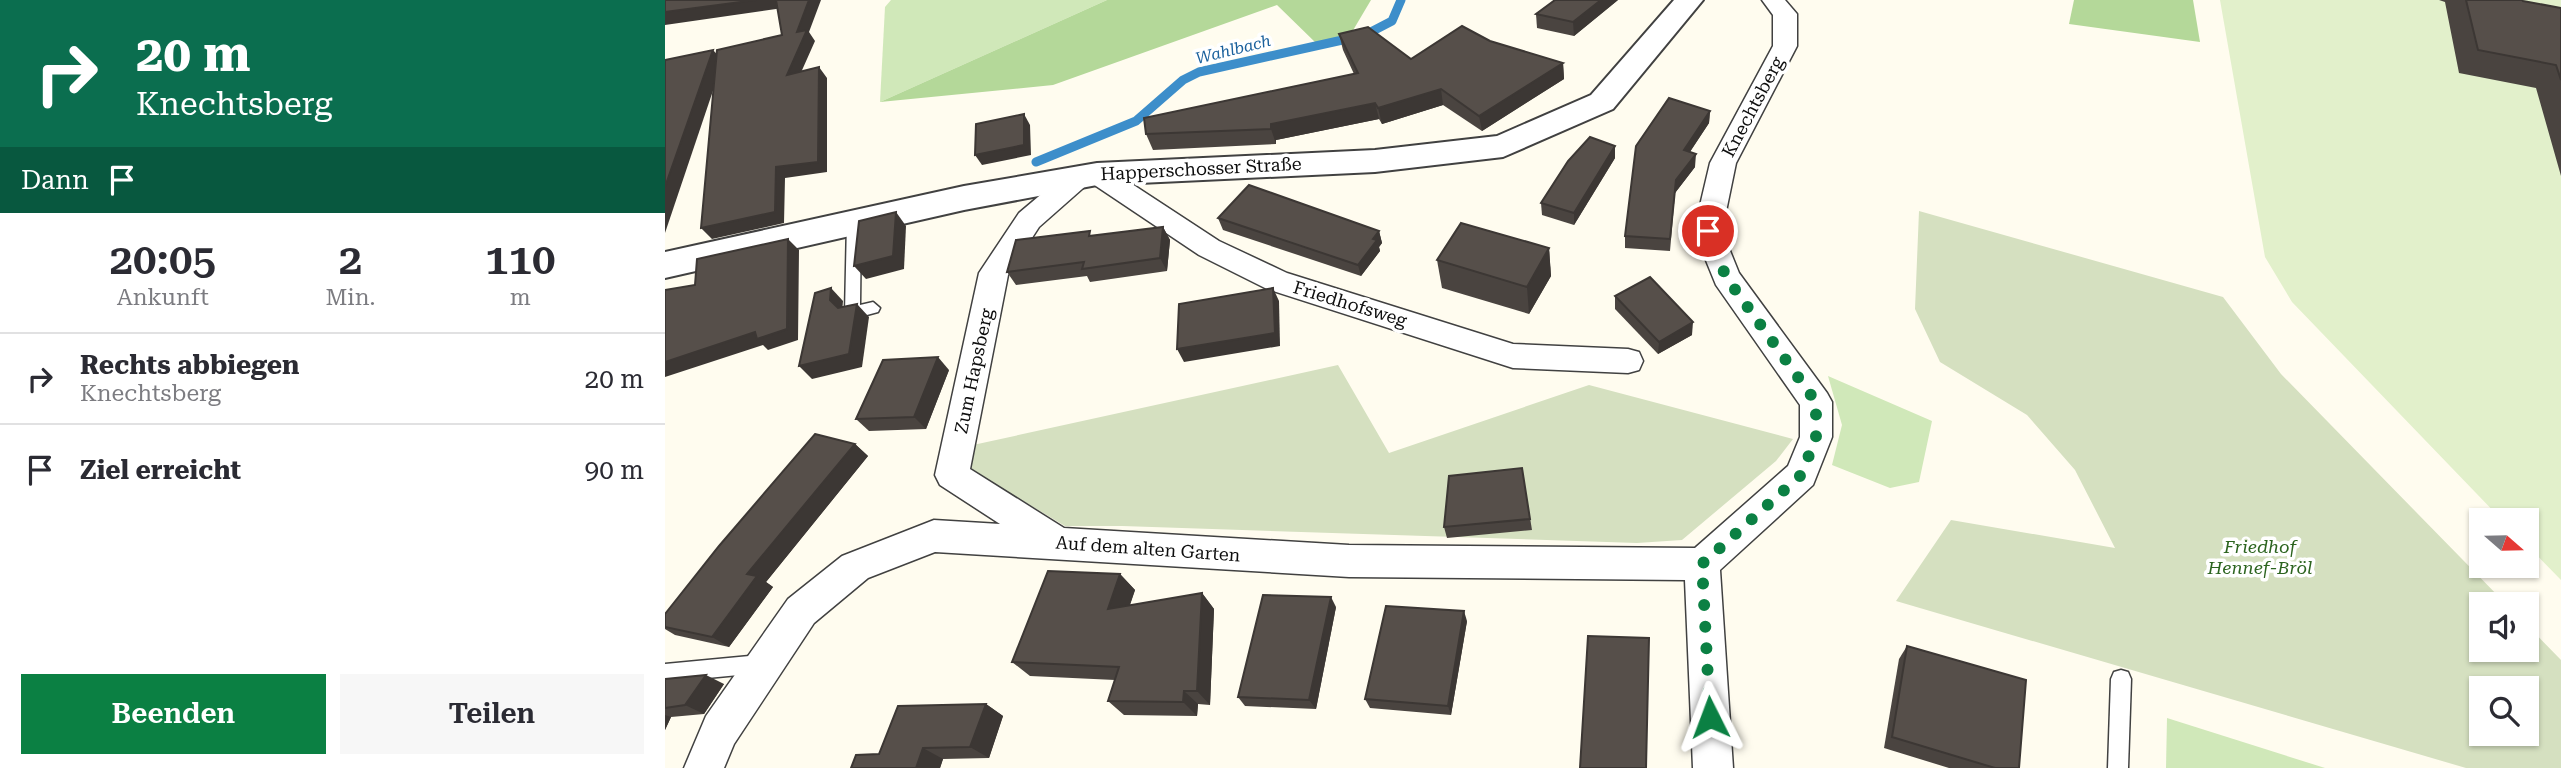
<!DOCTYPE html>
<html lang="de">
<head>
<meta charset="utf-8">
<style>
	:root { --surface:#fff; --page:#f7f7f7; --text:#2b2b33; --muted:#7c7c81; --line:#e1e1e2; --accent:#0b8043 }
	body { margin:0; font-family:"Roboto Serif",serif; background:var(--page); color:var(--text); height:100vh; display:flex; flex-direction:column; font-size:26px; white-space:nowrap }
	* { box-sizing:border-box; margin:0 }
	p { font-size:23px; color:var(--muted) }
	.icon { flex:none; width:38px; height:38px; fill:none; stroke:currentColor; stroke-width:2; stroke-linecap:round; stroke-linejoin:round }
	.map { position:relative; flex:1; overflow:hidden }
	.details { display:flex; flex-direction:column; background:var(--surface); width:665px }
	.details>* { flex:none }
	.hud { background:#0b6e4f; color:#fff; overflow:hidden }
	.needle { width:46px; rotate:110deg }
	.tools { position:absolute; left:1804px; top:508px; display:grid; gap:14px }
	.tools a { display:grid; place-items:center; width:70px; height:70px; border-radius:0px; background:var(--surface); box-shadow:0 2px 5px #0004; font-size:35px }
	.pin { position:absolute; display:grid; place-items:center; width:60px; height:60px; color:#fff; margin:-30px; border:4px solid #fff; border-radius:50%; box-shadow:0 2px 7px #0007 }
	.me { position:absolute; width:77px; margin:-38px; rotate:357deg; stroke-linejoin:round; filter:drop-shadow(0 0 5px #0008) }
	.turn { display:flex; align-items:center; gap:24px; height:147px; padding:0 21px; font-size:32px }
	.turn .icon { width:91px; height:91px; stroke-width:2.5 }
	.turn b { display:block; font-size:49px; line-height:60px }
	.then { display:flex; align-items:center; height:66px; padding:0 21px; background:#0003; gap:14px; font-size:26px }
	.eta { display:flex; justify-content:space-evenly; align-items:center; height:119px; text-align:center }
	.eta b { font-size:42px; font-weight:600; line-height:49px }
	.button { display:flex; gap:14px; margin-top:auto; padding:14px 21px }
	.button a { flex:1; height:80px; border-radius:0px; background:var(--accent); color:#fff; font-size:28px; font-weight:600; line-height:80px; text-align:center }
	.button a+a { background:var(--page); color:var(--text) }
	ul { padding:0; list-style:none }
	li { display:flex; align-items:center; gap:21px; height:91px; padding:0 21px; border-top:2px solid var(--line) }
	li div { flex:1 }
	li b { display:block; font-size:26px }
	li em { font-style:normal }
	main { display:flex; flex:1; min-height:0 }
	.map>svg:first-child { display:block }
	.green { fill:#d0e8b9 }
	.forest { fill:#b4d899 }
	.cemetery { fill:#d5e0c0; fill-rule:evenodd }
	.pitch { fill:#e2f0cb }
	.lines { fill:none; stroke-linecap:round; stroke-linejoin:round }
	.stream { stroke:#3d8eca; stroke-width:9 }
	.service-casing { stroke:#414141; stroke-width:3 }
	.minor-casing { stroke:#414141; stroke-width:3 }
	.tertiary-casing { stroke:#414141; stroke-width:4 }
	.service { fill:#fff; fill-rule:evenodd }
	.minor { fill:#fff; fill-rule:evenodd }
	.tertiary { fill:#fff; fill-rule:evenodd }
	.wall { fill:#4a4440 }
	.shaded-wall { fill:#3c3734 }
	.building { fill:#564f4a; stroke:#3c3734; stroke-width:2 }
	.route { stroke:#0b8043; stroke-width:12; stroke-dasharray:0 21.6 }
	.labels { text-anchor:middle; stroke-width:7; stroke-linejoin:round; paint-order:stroke }
	.far-water-label { font-size:16px; font-style:italic; fill:#1a609c; stroke:#fff }
	.street-label { font-size:18px; fill:#0e0e0e; stroke:#fff }
	.park-label { font-size:18px; font-style:italic; fill:#2c641f; stroke:#fff }
</style>
</head>
<body>
<main>
<section class="details">
<div class="hud">
<div class="turn"><svg class="icon" aria-label="right" viewBox="0 0 24 24"><path d="M7 20v-9h11M14 6l5 5-5 5"/></svg><div><b>20 m</b>Knechtsberg</div></div>
<div class="then">Dann<svg class="icon" aria-label="arrive" viewBox="0 0 24 24"><path d="M6 21V4h12l-3 4 3 4H6"/></svg></div>
</div>
<div class="eta">
<div><b>20:05</b><p>Ankunft</p></div>
<div><b>2</b><p>Min.</p></div>
<div><b>110</b><p>m</p></div>
</div>
<ul>
<li><svg class="icon" aria-label="right" viewBox="0 0 24 24"><path d="M7 20v-9h11M14 6l5 5-5 5"/></svg><div><b>Rechts abbiegen</b><p>Knechtsberg</p></div><em>20 m</em></li>
<li><svg class="icon" aria-label="arrive" viewBox="0 0 24 24"><path d="M6 21V4h12l-3 4 3 4H6"/></svg><div><b>Ziel erreicht</b></div><em>90 m</em></li>
</ul>
<div class="button"><a>Beenden</a><a>Teilen</a></div>
</section>
<div class="map">
<svg width="1896" height="768" viewBox="0 0 1896 768">
	<rect width="100%" height="100%" fill="#fffcef"/>
	<g class="green">
		<path d="M 226,0 L 442,0 L 215,102 L 220,7 Z"/>
		<path d="M 1163,376 L 1267,421 L 1254,482 L 1225,488 L 1167,465 L 1177,425 Z"/>
		<path d="M 1502,718 L 1660,768 L 1501,768 Z"/>
	</g>
	<g class="forest">
		<path d="M 442,0 L 706,0 L 687,32 L 652,44 L 612,5 L 388,85 L 215,102 Z"/>
		<path d="M 1409,0 L 1528,0 L 1535,42 L 1404,24 Z"/>
	</g>
	<g class="cemetery">
		<path d="M 1254,211 L 1558,297 L 1616,374 L 1841,604 L 1816,604 L 1816,649 L 1862,649 L 1862,625 L 1896,660 L 1896,768 L 1801,768 L 1231,601 L 1286,520 L 1450,548 L 1410,470 L 1362,415 L 1275,362 L 1250,309 ZM 1816,688 L 1862,688 L 1862,733 L 1816,733 Z"/>
		<path d="M 673,365 L 724,453 L 924,385 L 1128,439 L 1111,461 L 1017,540 L 972,543 L 457,526 L 400,526 L 303,468 L 308,445 Z"/>
	</g>
	<path class="pitch" d="M 1555,0 L 1896,0 L 1896,580 L 1862,545 L 1862,520 L 1837,520 L 1627,302 L 1600,257 Z"/>
	<g class="lines">
		<path class="stream" d="M 371,162 L 471,121 L 518,80 L 534,72 L 700,35 L 727,21 L 736,0"/>
		<defs>
			<g id="service">
				<path d="M 189,217 L 196,222 L 195,305 L 208,302 L 215,308 L 213,312 L 187,319 L 180,313 L 182,222 Z"/>
				<path d="M 95,655 L 102,658 L 104,664 L 102,670 L 95,673 L 0,682 L 0,664 Z"/>
				<path d="M 1456,670 L 1463,672 L 1466,679 L 1463,768 L 1443,768 L 1446,679 L 1449,672 Z"/>
			</g>
			<path id="minor" d="M 1097,0 L 1120,0 L 1132,14 L 1132,46 L 1071,163 L 1057,231 L 1074,273 L 1162,393 L 1167,402 L 1167,437 L 1148,485 L 1055,570 L 1068,768 L 1028,768 L 1020,580 L 684,577 L 270,552 L 203,578 L 149,623 L 69,744 L 59,768 L 19,768 L 41,716 L 123,599 L 177,556 L 269,520 L 335,524 L 275,485 L 270,475 L 314,273 L 354,213 L 405,170 C 412,169 416,170 421,169 C 430,168 431,165 441,167 L 554,241 L 622,273 L 848,344 L 963,349 L 974,352 L 978,361 L 974,370 L 963,373 L 848,368 L 602,289 L 534,255 L 425,182 L 374,227 L 343,275 L 305,469 L 399,528 L 684,545 L 1030,548 L 1123,466 L 1135,437 L 1135,405 L 1051,285 L 1029,231 L 1045,163 L 1108,46 L 1108,15 Z"/>
			<path id="tertiary" d="M 1009,0 L 1038,0 L 948,109 L 838,157 L 710,172 L 432,185 L 299,210 L 0,278 L 0,252 L 299,186 L 432,163 L 710,150 L 832,136 L 926,95 Z"/>
		</defs>
		<use href="#service" class="service-casing"/>
		<use href="#minor" class="minor-casing"/>
		<use href="#tertiary" class="tertiary-casing"/>
		<use href="#service" class="service"/>
		<use href="#minor" class="minor"/>
		<use href="#tertiary" class="tertiary"/>
	</g>
	<g class="wall">
		<path d="M 953,0 L 909,36 L 872,28 L 871,14 Z"/>
		<path d="M 1774,0 L 1857,0 L 1858,1 L 1896,8 L 1896,176 L 1871,88 L 1794,73 L 1780,2 Z"/>
		<path d="M 674,34 L 746,59 L 825,41 L 898,63 L 899,79 L 817,131 L 778,105 L 717,124 L 714,119 L 611,140 L 611,144 L 488,150 L 481,134 L 689,74 L 678,50 Z"/>
		<path d="M 1045,111 L 1044,123 L 1025,152 L 1030,167 L 1010,193 L 1005,251 L 960,248 L 960,236 Z"/>
		<path d="M 950,146 L 950,158 L 909,225 L 877,215 L 876,203 Z"/>
		<path d="M 553,218 L 714,231 L 717,243 L 714,247 L 715,251 L 696,276 L 558,230 Z"/>
		<path d="M 498,227 L 505,240 L 502,271 L 425,282 L 422,276 L 351,285 L 342,272 L 428,236 Z"/>
		<path d="M 884,248 L 886,276 L 864,314 L 777,288 L 772,260 Z"/>
		<path d="M 950,296 L 1027,335 L 993,354 L 950,309 Z"/>
		<path d="M 284,370 L 261,429 L 204,431 L 191,419 Z"/>
		<path d="M 190,444 L 203,456 L 101,582 L 108,587 L 64,647 L 10,635 L 0,629 L 0,614 Z"/>
		<path d="M 857,468 L 867,530 L 782,538 L 779,527 Z"/>
		<path d="M 455,574 L 470,590 L 465,605 L 537,593 L 549,609 L 545,705 L 533,704 L 532,716 L 459,715 L 443,701 L 450,680 L 365,676 L 347,662 Z"/>
		<path d="M 671,607 L 651,709 L 580,706 L 573,697 Z"/>
		<path d="M 802,621 L 786,715 L 705,708 L 700,699 Z"/>
		<path d="M 1242,646 L 1354,768 L 1284,768 L 1219,748 L 1234,659 Z"/>
		<path d="M 0,679 L 59,684 L 39,714 L 6,717 L 0,730 Z"/>
		<path d="M 321,704 L 338,716 L 324,758 L 278,759 L 275,768 L 186,768 Z"/>
	</g>
	<g class="shaded-wall">
		<path d="M 91,0 L 112,0 L 118,8 L 0,25 L 0,12 Z"/>
		<path d="M 144,0 L 156,0 L 144,32 L 150,41 L 130,86 L 122,75 L 132,32 Z"/>
		<path d="M 936,0 L 953,0 L 909,36 L 908,22 Z"/>
		<path d="M 48,50 L 58,61 L 0,233 L 0,187 Z"/>
		<path d="M 898,63 L 899,79 L 817,131 L 814,116 Z"/>
		<path d="M 154,67 L 162,78 L 162,172 L 120,178 L 119,223 L 47,239 L 36,228 L 111,167 Z"/>
		<path d="M 776,89 L 778,105 L 717,124 L 713,108 Z"/>
		<path d="M 710,103 L 714,119 L 611,140 L 611,144 L 606,129 L 606,124 Z"/>
		<path d="M 1045,111 L 1044,123 L 1018,162 L 1019,150 Z"/>
		<path d="M 359,114 L 365,125 L 366,155 L 317,165 L 310,155 Z"/>
		<path d="M 950,146 L 950,158 L 909,225 L 909,213 Z"/>
		<path d="M 1031,154 L 1030,167 L 1010,193 L 1005,251 L 1011,180 Z"/>
		<path d="M 231,212 L 241,226 L 239,269 L 201,279 L 189,266 Z"/>
		<path d="M 498,227 L 505,240 L 502,271 L 495,258 Z"/>
		<path d="M 714,231 L 717,243 L 714,247 L 715,251 L 696,276 L 693,265 L 708,239 Z"/>
		<path d="M 123,239 L 134,250 L 133,340 L 103,350 L 98,345 L 0,377 L 0,362 L 90,332 Z"/>
		<path d="M 884,248 L 886,276 L 864,314 L 862,287 Z"/>
		<path d="M 166,288 L 178,301 L 177,313 L 165,300 Z"/>
		<path d="M 608,288 L 614,301 L 615,346 L 519,362 L 512,349 Z"/>
		<path d="M 192,304 L 204,317 L 197,367 L 147,379 L 134,366 Z"/>
		<path d="M 1028,322 L 1027,335 L 993,354 L 994,342 Z"/>
		<path d="M 273,357 L 284,370 L 261,429 L 249,417 Z"/>
		<path d="M 190,444 L 203,456 L 101,582 L 108,587 L 64,647 L 47,637 L 82,574 Z"/>
		<path d="M 455,574 L 470,590 L 458,624 L 443,609 Z"/>
		<path d="M 537,593 L 549,609 L 545,705 L 532,691 Z"/>
		<path d="M 666,597 L 671,607 L 651,709 L 644,700 Z"/>
		<path d="M 799,611 L 802,621 L 786,715 L 783,706 Z"/>
		<path d="M 41,675 L 59,684 L 39,714 L 20,705 Z"/>
		<path d="M 519,691 L 533,704 L 532,716 L 518,702 Z"/>
		<path d="M 321,704 L 338,716 L 324,758 L 305,747 Z"/>
		<path d="M 0,715 L 6,717 L 0,730 Z"/>
		<path d="M 258,748 L 278,759 L 275,768 L 251,768 Z"/>
	</g>
	<g class="building">
		<path d="M 0,0 L 91,0 L 0,12 Z"/>
		<path d="M 111,0 L 144,0 L 132,32 L 142,30 L 122,75 L 154,67 L 153,162 L 111,167 L 110,212 L 36,228 L 52,50 L 117,35 Z"/>
		<path d="M 890,0 L 936,0 L 908,22 L 871,14 Z"/>
		<path d="M 1801,0 L 1857,0 L 1858,1 L 1896,8 L 1896,80 L 1891,65 L 1813,50 Z"/>
		<path d="M 797,26 L 825,41 L 898,63 L 814,116 L 776,89 L 713,108 L 710,103 L 606,124 L 606,129 L 481,134 L 479,118 L 693,73 L 674,34 L 703,27 L 746,59 Z"/>
		<path d="M 48,50 L 0,187 L 0,60 Z"/>
		<path d="M 1004,98 L 1045,111 L 1019,150 L 1031,154 L 1011,180 L 1005,239 L 960,236 L 971,146 Z"/>
		<path d="M 359,114 L 359,145 L 310,155 L 311,124 Z"/>
		<path d="M 925,137 L 950,146 L 909,213 L 876,203 L 903,161 Z"/>
		<path d="M 584,185 L 714,231 L 708,239 L 712,240 L 693,265 L 553,218 Z"/>
		<path d="M 231,212 L 228,256 L 189,266 L 194,221 Z"/>
		<path d="M 796,223 L 884,248 L 862,287 L 772,260 Z"/>
		<path d="M 498,227 L 495,258 L 417,269 L 419,262 L 342,272 L 351,240 L 425,231 L 424,236 Z"/>
		<path d="M 123,239 L 122,329 L 92,339 L 90,332 L 0,362 L 0,290 L 30,285 L 32,259 Z"/>
		<path d="M 985,277 L 1028,322 L 994,342 L 950,296 Z"/>
		<path d="M 166,288 L 165,300 L 173,308 L 192,304 L 184,354 L 134,366 L 150,293 Z"/>
		<path d="M 608,288 L 610,333 L 512,349 L 514,304 Z"/>
		<path d="M 273,357 L 249,417 L 191,419 L 218,360 Z"/>
		<path d="M 150,434 L 190,444 L 82,574 L 92,576 L 47,637 L 0,627 L 0,614 L 54,546 Z"/>
		<path d="M 857,468 L 865,519 L 779,527 L 784,476 Z"/>
		<path d="M 383,571 L 455,574 L 443,609 L 537,593 L 532,691 L 519,691 L 518,702 L 443,701 L 454,667 L 347,662 Z"/>
		<path d="M 598,595 L 666,597 L 644,700 L 573,697 Z"/>
		<path d="M 721,606 L 799,611 L 783,706 L 700,699 Z"/>
		<path d="M 923,636 L 984,638 L 981,768 L 915,768 Z"/>
		<path d="M 1242,646 L 1361,680 L 1354,768 L 1330,768 L 1227,737 Z"/>
		<path d="M 41,675 L 20,705 L 0,708 L 0,679 Z"/>
		<path d="M 321,704 L 305,747 L 258,748 L 251,768 L 186,768 L 191,755 L 214,754 L 233,706 Z"/>
	</g>
	<g class="lines">
		<path class="route" d="M 1043,231 L 1061,277 L 1151,402 L 1151,438 L 1136,475 L 1037,564 L 1045,717"/>
	</g>
	<g class="labels">
		<g class="far-water-label">
			<text transform="translate(568 49) rotate(-14)" y="6">Wahlbach</text>
		</g>
		<g class="street-label">
			<text transform="translate(1088 107) rotate(-62)" y="6">Knechtsberg</text>
			<text transform="translate(536 169) rotate(-3)" y="6">Happerschosser Straße</text>
			<text transform="translate(685 304) rotate(17)" y="6">Friedhofsweg</text>
			<text transform="translate(309 371) rotate(-78)" y="6">Zum Hapsberg</text>
			<text transform="translate(483 549) rotate(4)" y="6">Auf dem alten Garten</text>
		</g>
		<g class="park-label">
			<text x="1595" y="553">Friedhof<tspan x="1595" dy="21">Hennef-Bröl</tspan></text>
		</g>
	</g>
</svg>
<div class="tools">
<a><svg class="needle" viewBox="-14 -14 28 28"><path d="M0-13l5 13h-10z" fill="#e53935"/><path d="M0 13l5-13h-10z" fill="#7c7c81"/></svg></a>
<a><svg class="icon" aria-label="sound" viewBox="0 0 24 24"><path d="M4 9h4l5-4v14l-5-4H4zM17 9q2 3 0 6"/></svg></a>
<a><svg class="icon" aria-label="search" viewBox="0 0 24 24"><circle cx="10" cy="10" r="6"/><path d="M15 15l6 6"/></svg></a>
</div>
<div class="pin" style="left:1043px;top:231px;background:#d93025"><svg class="icon" aria-label="arrive" viewBox="0 0 24 24"><path d="M6 21V4h12l-3 4 3 4H6"/></svg></div>
<svg class="me" style="left:1045px;top:717px" viewBox="-20 -20 40 40"><path d="M0-17L14 15 0 8-14 15z" fill="#0b8043" stroke="#fff" stroke-width="4"/></svg>
</div>
</main>
</body>
</html>
